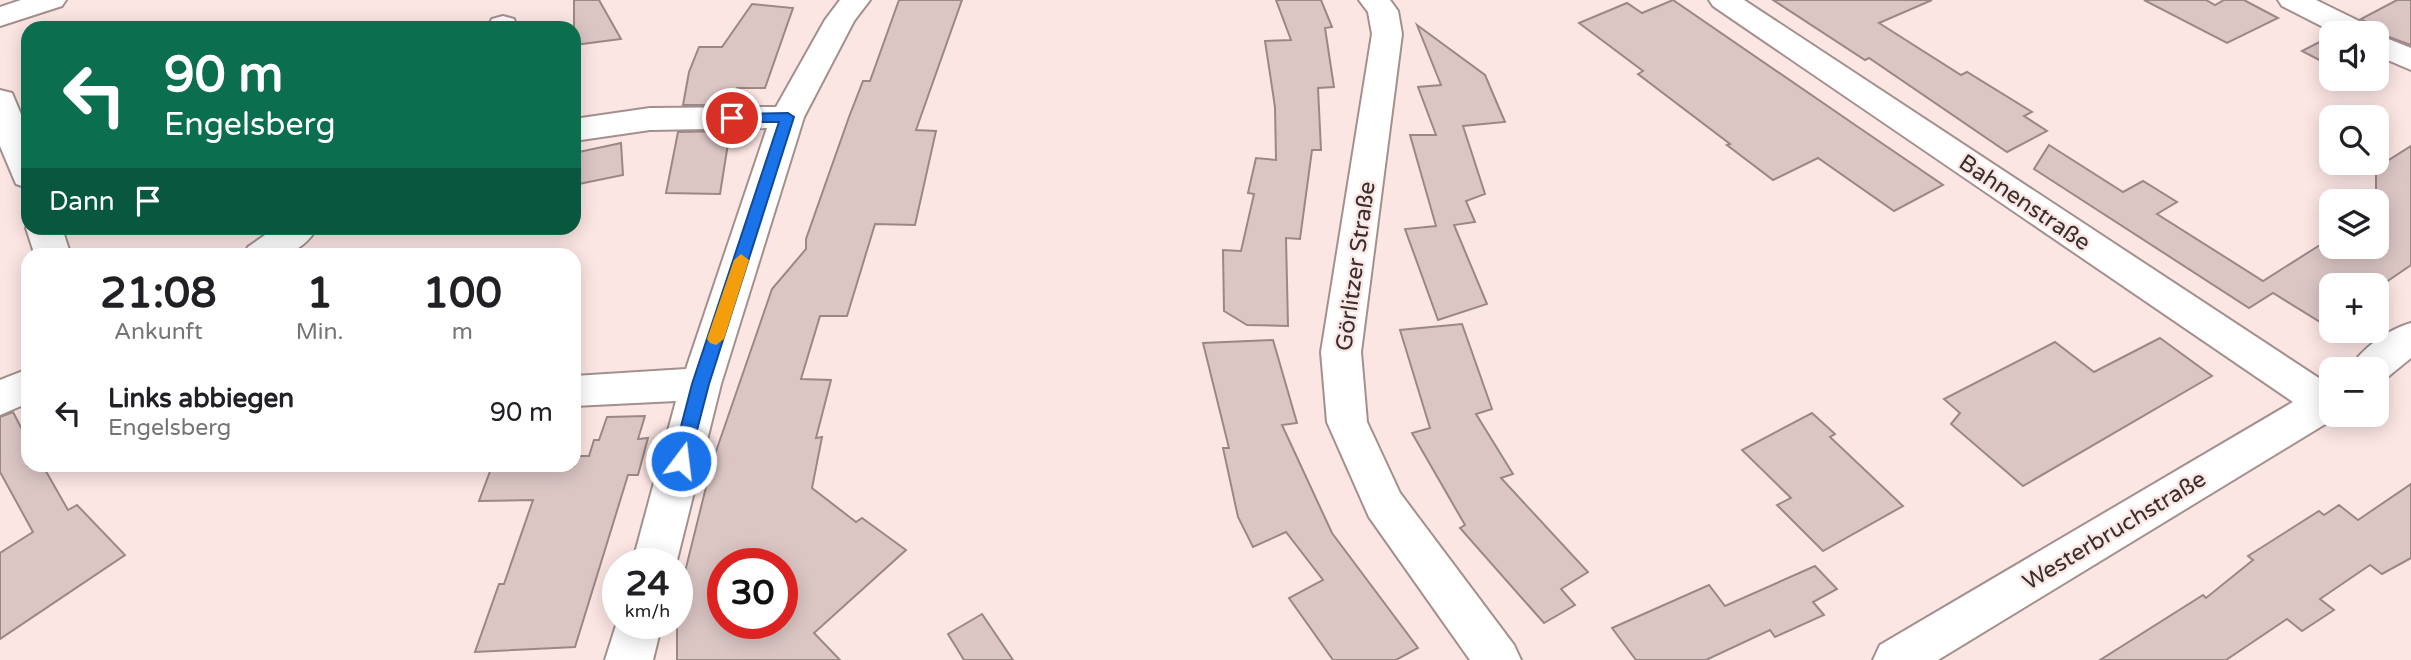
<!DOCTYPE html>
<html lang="de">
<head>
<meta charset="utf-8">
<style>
	:root { --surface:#fff; --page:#f2f2f2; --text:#202124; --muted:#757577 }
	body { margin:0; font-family:"Varela Round",sans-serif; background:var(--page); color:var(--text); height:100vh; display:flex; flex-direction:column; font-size:26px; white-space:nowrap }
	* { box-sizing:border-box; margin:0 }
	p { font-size:23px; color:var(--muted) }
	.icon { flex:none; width:38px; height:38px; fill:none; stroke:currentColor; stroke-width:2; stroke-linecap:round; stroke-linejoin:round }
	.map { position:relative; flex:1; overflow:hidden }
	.drawer { position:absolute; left:21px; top:248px; width:560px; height:224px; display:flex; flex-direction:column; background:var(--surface); border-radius:21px; box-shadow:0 4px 18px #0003 }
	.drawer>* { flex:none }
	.banner { position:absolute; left:21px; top:21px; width:560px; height:214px; border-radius:21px; box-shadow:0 4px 18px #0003; background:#0b6e4f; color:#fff; overflow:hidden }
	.controls { position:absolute; left:2319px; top:21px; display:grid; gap:14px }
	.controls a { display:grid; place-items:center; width:70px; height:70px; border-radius:14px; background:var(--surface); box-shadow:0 4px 18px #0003; font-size:35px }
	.speed { position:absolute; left:602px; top:548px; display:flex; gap:14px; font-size:35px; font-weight:700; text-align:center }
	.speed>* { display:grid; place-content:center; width:91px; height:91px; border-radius:50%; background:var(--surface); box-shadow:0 4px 18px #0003; line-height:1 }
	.speed small { font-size:18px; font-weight:400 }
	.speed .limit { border:10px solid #d22; background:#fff; color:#111 }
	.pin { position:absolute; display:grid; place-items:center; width:60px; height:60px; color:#fff; margin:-30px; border:4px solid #fff; border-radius:50%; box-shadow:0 2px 7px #0007 }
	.me { position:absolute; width:77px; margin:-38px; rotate:15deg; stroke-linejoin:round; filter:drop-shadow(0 0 5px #0008) }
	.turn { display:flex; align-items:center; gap:24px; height:147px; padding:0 28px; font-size:32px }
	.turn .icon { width:91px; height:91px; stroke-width:2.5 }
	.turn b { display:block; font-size:49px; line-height:60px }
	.then { display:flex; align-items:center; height:66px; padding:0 28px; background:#0003; gap:14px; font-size:26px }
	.eta { display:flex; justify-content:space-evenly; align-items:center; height:119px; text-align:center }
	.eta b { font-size:42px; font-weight:800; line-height:49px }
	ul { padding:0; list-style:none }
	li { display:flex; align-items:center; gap:21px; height:91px; padding:0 28px }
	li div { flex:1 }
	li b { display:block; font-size:26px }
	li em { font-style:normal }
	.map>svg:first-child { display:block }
	.building { fill:#dbc6c4; stroke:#9b8886; stroke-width:2; fill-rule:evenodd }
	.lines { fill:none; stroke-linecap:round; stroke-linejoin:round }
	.street-casing { stroke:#a3908e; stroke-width:4 }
	.street { fill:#fff; fill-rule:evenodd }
	.route { fill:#1a73e8; stroke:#114b97; stroke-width:2 }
	.slow { fill:#f59e0b }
	.labels { text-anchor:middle; stroke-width:5; stroke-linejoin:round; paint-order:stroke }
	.street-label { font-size:23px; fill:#372f2e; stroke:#fce6e4 }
</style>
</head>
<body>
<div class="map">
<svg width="2411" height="660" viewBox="0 0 2411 660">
	<rect width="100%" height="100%" fill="#fce6e4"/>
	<g class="building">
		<path d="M 574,0 L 599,0 L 621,39 L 574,45 Z"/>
		<path d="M 899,0 L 962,0 L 916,130 L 936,131 L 915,225 L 875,224 L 847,316 L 820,316 L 801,379 L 831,380 L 816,438 L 822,437 L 812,488 L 856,522 L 862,518 L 906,550 L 814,633 L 840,660 L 677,660 L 677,604 L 712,463 L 772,289 L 806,249 L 806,239 L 849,117 L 863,81 L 870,81 ZM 723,564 L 782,564 L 782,623 L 723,623 Z"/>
		<path d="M 1276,0 L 1321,0 L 1332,27 L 1325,28 L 1334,87 L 1318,88 L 1321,150 L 1312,150 L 1300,239 L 1286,238 L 1288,326 L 1247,325 L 1224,311 L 1223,250 L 1241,251 L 1254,194 L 1248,193 L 1256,158 L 1276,160 L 1275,107 L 1265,41 L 1291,40 Z"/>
		<path d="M 1673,0 L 1861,129 L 1943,185 L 1894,211 L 1818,158 L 1773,180 L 1727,145 L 1730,144 L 1638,74 L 1643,71 L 1579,23 L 1627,3 L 1642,13 Z"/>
		<path d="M 1773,0 L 1932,0 L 1879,23 L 1961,75 L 1967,72 L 2032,112 L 2024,116 L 2047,131 L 2007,152 L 1869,58 L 1865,60 Z"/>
		<path d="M 2144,0 L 2206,0 L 2215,5 L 2224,0 L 2244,0 L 2278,18 L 2227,43 Z"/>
		<path d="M 2397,0 L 2411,0 L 2411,45 L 2375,32 L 2370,24 L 2361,19 Z"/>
		<path d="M 752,4 L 793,8 L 765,88 L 737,88 L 734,105 L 683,105 L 689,72 L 699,47 L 722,47 Z"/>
		<path d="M 1417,25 L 1485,75 L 1505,122 L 1463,126 L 1485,194 L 1466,201 L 1475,222 L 1454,225 L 1487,304 L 1438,320 L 1405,229 L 1436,226 L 1410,135 L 1436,135 L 1418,87 L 1441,85 Z"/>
		<path d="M 2331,36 L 2331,66 L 2302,51 Z"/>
		<path d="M 730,131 L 720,194 L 666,193 L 678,132 Z"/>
		<path d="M 621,143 L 623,175 L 574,185 L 574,153 Z"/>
		<path d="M 2049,145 L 2123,192 L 2143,181 L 2177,202 L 2157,214 L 2263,281 L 2331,238 L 2331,247 L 2376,247 L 2376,168 L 2411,146 L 2411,265 L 2376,289 L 2376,285 L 2331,285 L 2331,321 L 2325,325 L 2273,293 L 2249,308 L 2034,169 Z"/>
		<path d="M 1462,324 L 1492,409 L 1476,414 L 1513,474 L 1501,478 L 1588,572 L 1561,589 L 1575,605 L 1544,623 L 1460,528 L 1465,525 L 1412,433 L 1430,428 L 1400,330 Z"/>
		<path d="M 2160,338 L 2212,376 L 2023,486 L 1951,424 L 1960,413 L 1944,399 L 2055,342 L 2094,372 Z"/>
		<path d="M 1273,340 L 1297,423 L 1282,425 L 1332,533 L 1418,648 L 1396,660 L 1333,660 L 1289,598 L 1323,580 L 1286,532 L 1253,547 L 1238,517 L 1223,448 L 1229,448 L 1203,343 Z"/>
		<path d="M 13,412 L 28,441 L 28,466 L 43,466 L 68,510 L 77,505 L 125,555 L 0,639 L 0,553 L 33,532 L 0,472 L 0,417 Z"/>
		<path d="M 1812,413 L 1835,434 L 1830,437 L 1903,506 L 1823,551 L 1777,505 L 1791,498 L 1742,450 Z"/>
		<path d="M 645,416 L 638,439 L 648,438 L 638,475 L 628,475 L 575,647 L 475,652 L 499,584 L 504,584 L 533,500 L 479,501 L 492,466 L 574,466 L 574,456 L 589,456 L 594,440 L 599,440 L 607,417 Z"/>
		<path d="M 2411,484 L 2411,558 L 2382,574 L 2370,565 L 2320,599 L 2334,610 L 2302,631 L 2287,619 L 2226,660 L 2100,660 L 2203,595 L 2206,598 L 2253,560 L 2248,556 L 2319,511 L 2324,515 L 2339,505 L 2358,520 Z"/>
		<path d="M 1815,566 L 1837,589 L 1813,602 L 1824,615 L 1775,637 L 1770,630 L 1706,660 L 1636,660 L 1612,628 L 1709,585 L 1725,606 Z"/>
		<path d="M 982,614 L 1013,660 L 964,660 L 948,634 Z"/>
	</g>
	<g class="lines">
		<defs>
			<g id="street">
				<path d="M 21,0 L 66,0 L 62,6 L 0,26 L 0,7 Z"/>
				<path d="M 840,0 L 870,0 L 854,21 L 804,117 L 721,384 L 676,564 L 632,564 L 676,401 L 574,406 L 574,376 L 686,369 L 767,128 L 650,130 L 574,141 L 574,119 L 650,108 L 776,107 L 825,20 Z"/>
				<path d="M 1359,0 L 1390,0 L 1398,11 L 1402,34 L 1361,352 L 1367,422 L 1400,493 L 1514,645 L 1521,660 L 1470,660 L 1369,517 L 1327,422 L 1321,352 L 1372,34 L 1368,12 Z"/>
				<path d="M 1709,0 L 1744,0 L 2328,384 L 2331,383 L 2331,415 L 2340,415 L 1938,660 L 1873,660 L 1880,645 L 2293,402 L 1713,6 Z"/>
				<path d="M 2278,0 L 2316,0 L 2369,26 L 2373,33 L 2335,33 L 2282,6 Z"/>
				<path d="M 503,16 L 514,19 L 517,28 L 487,28 L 492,19 Z"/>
				<path d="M 2376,34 L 2411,48 L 2411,70 L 2376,55 Z"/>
				<path d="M 0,90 L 12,93 L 28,131 L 28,188 L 16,184 L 0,146 Z"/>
				<path d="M 28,225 L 28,228 L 62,228 L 71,256 L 35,256 L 26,228 Z"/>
				<path d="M 275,228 L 317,228 C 298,259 275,256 243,256 L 248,247 Z"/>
				<path d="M 2411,323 L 2411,358 L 2384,380 L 2376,382 L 2376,369 L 2350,369 C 2360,349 2389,329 2411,323 Z"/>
				<path d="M 28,369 L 28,403 L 0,415 L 0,380 Z"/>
				<path d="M 618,619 L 618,623 L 662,623 L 653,660 L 605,660 Z"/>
			</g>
		</defs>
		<use href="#street" class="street-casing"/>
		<use href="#street" class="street"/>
	</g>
	<path class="route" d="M 788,113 L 794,117 L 709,384 L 689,461 L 687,466 L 675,466 L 672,461 L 692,384 L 779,122 L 732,122 L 726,118 L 732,114 Z"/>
	<path class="slow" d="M 741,254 L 749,260 L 724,339 L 716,345 L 710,343 L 707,339 L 734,260 Z"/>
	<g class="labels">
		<g class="street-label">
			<text transform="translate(2025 202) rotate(34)" y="8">Bahnenstraße</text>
			<text transform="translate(1355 266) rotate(-82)" y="8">Görlitzer Straße</text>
			<text transform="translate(2114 530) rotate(-31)" y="8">Westerbruchstraße</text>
		</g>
	</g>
</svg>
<div class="controls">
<a><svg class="icon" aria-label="sound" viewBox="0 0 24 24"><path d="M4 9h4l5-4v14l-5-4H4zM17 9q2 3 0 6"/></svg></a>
<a><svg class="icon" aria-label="search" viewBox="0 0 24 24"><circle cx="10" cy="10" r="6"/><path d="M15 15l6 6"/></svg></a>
<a><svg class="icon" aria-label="layers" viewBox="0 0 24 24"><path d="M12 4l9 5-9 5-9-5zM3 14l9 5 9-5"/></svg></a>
<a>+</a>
<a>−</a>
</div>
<div class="speed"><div>24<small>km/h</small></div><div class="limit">30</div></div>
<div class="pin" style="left:732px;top:118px;background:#d93025"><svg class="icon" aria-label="arrive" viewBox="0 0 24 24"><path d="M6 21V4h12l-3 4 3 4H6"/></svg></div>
<svg class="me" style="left:681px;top:461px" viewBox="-20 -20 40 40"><circle r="17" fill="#1a73e8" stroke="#fff" stroke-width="3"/><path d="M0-11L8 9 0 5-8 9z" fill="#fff"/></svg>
<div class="banner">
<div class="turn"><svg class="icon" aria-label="left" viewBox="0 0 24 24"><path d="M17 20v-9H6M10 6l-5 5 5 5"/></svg><div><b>90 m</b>Engelsberg</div></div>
<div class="then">Dann<svg class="icon" aria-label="arrive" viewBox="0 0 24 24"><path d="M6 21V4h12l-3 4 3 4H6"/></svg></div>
</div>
<section class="drawer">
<div class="eta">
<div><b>21:08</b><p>Ankunft</p></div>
<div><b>1</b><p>Min.</p></div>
<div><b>100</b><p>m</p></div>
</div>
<ul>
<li><svg class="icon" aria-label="left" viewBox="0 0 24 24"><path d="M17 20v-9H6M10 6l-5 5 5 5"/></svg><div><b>Links abbiegen</b><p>Engelsberg</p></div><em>90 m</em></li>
</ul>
</section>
</div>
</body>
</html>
